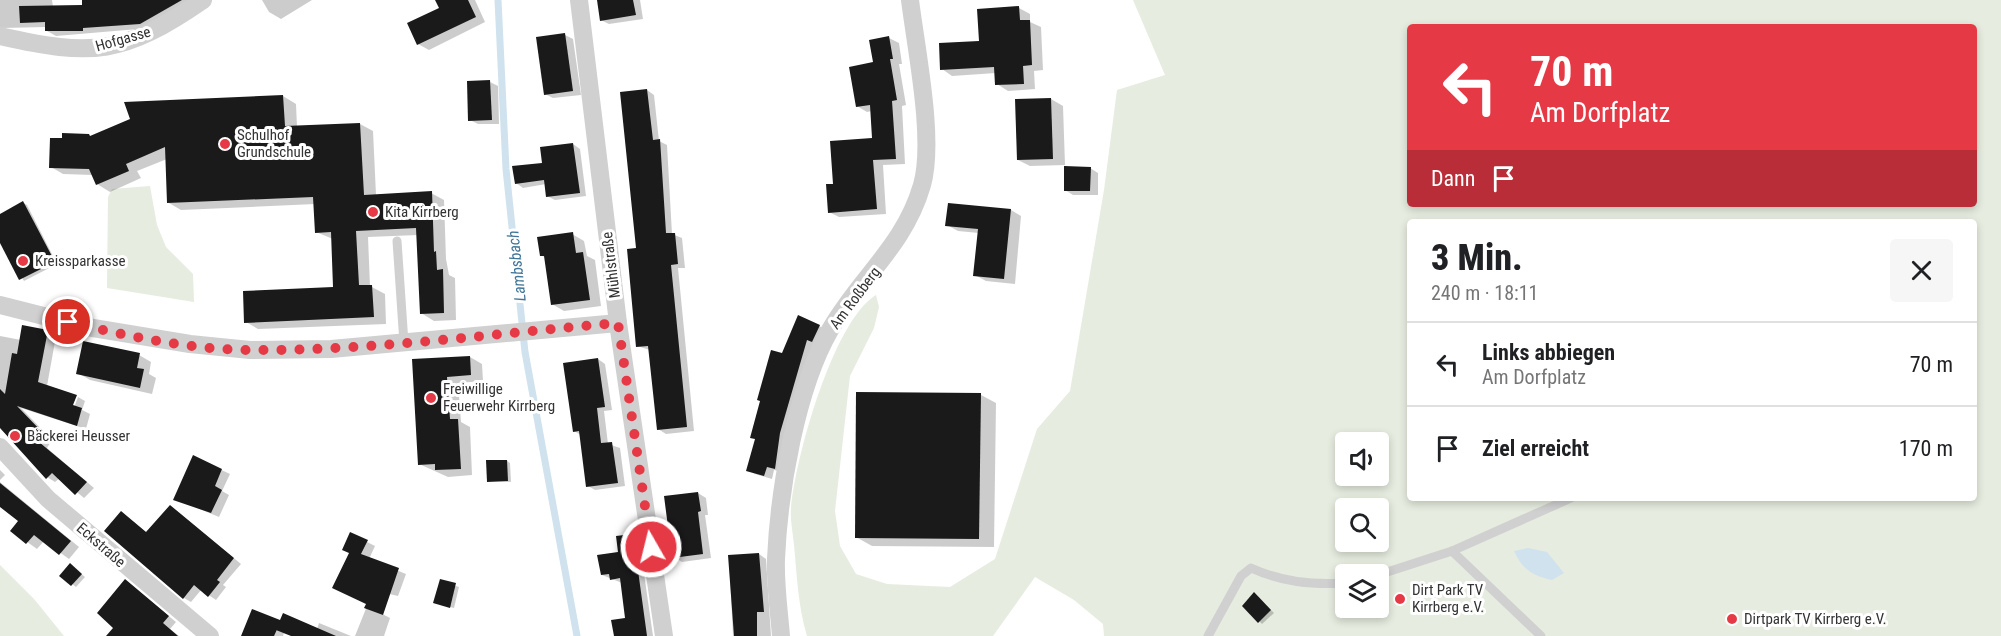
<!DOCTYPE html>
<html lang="de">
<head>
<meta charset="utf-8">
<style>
	:root { --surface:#fff; --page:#f6f6f6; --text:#202124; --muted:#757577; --line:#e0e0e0 }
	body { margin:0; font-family:"Roboto Condensed",sans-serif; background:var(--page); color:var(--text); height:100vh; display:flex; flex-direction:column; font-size:22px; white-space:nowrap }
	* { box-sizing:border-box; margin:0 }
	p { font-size:20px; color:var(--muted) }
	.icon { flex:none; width:33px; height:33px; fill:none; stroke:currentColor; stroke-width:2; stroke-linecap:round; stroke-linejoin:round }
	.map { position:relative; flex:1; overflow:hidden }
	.panel { position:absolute; left:1407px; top:219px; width:570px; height:282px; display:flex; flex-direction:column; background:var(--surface); border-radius:6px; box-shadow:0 3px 9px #0003 }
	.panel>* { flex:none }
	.hud { position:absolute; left:1407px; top:24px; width:570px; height:183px; border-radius:6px; box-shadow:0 3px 9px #0003; background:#e63946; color:#fff; overflow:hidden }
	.fabs { position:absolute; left:1335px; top:432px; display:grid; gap:12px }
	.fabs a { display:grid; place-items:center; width:54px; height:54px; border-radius:6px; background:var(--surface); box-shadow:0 3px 9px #0003; font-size:30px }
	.pin { position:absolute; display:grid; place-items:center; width:51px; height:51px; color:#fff; margin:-26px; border:3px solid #fff; border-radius:50%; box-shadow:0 2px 6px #0007 }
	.me { position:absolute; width:66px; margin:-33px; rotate:352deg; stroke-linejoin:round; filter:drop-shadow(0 0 4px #0008) }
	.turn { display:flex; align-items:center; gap:21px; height:126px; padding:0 24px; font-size:27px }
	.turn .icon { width:78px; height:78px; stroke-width:2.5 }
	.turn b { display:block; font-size:42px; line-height:51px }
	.then { display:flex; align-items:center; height:57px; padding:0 24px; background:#0003; gap:12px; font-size:22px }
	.round { display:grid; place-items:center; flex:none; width:63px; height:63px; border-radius:6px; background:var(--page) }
	.headline { display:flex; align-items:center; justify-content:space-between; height:102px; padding:0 24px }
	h1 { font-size:36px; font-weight:800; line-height:45px }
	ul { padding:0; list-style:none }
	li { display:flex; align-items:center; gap:18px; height:84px; padding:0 24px; border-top:2px solid var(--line) }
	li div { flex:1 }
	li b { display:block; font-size:22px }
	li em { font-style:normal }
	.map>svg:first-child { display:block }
	.green { fill:#e6ecdf; fill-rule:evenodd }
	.water { fill:#cfe2ee }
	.shadow { fill:#0003 }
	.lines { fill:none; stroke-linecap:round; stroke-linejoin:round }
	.stream { stroke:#cfe2ee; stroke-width:7 }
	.building { fill:#1a1a1a }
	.lane { stroke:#d0d0d0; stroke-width:9 }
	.street { stroke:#d0d0d0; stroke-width:18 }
	.route { stroke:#e63946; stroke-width:10; stroke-dasharray:0 18 }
	.poi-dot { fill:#e63946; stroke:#fff; stroke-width:2 }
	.labels { text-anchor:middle; stroke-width:6; stroke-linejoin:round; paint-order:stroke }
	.street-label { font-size:15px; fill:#333; stroke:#fff }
	.poi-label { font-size:15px; fill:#333; stroke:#fff; text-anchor:start }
	.water-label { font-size:16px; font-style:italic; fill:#3f7597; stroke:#fff }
</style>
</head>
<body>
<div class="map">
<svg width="2001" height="636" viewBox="0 0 2001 636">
	<rect width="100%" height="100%" fill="#fff"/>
	<g class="green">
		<path d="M 1133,0 L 2001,0 L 2001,636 L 1104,636 L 1103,624 L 1074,600 L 1035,577 L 993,636 L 807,636 C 798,606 797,576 794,545 C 793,533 790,520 791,509 C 795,459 833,321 876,295 L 879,307 L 874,328 L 850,376 L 835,511 L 840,546 L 856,574 L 887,584 L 950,587 L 995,559 L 1037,429 L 1070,391 L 1104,190 L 1117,90 L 1165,75 ZM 1410,27 L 1974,27 L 1974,204 L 1410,204 ZM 1410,222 L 1974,222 L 1974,498 L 1410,498 ZM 1346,442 L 1378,442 L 1378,476 L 1346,476 ZM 1346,508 L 1378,508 L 1378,542 L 1346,542 ZM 1346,574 L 1378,574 L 1378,608 L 1346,608 Z"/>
		<path d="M 150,186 L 157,225 L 166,247 L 193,274 L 194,302 L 107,288 L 108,197 L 112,189 Z"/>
		<path d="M 0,565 L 34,599 L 64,636 L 0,636 Z"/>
	</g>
	<path class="water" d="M 1528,548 L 1547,552 L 1564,573 L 1552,580 C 1533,576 1522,569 1514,551 Z"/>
	<g class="shadow">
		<path d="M 0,0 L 52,0 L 53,7 L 84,6 L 84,0 L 197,0 L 150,28 L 56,36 L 47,31 L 47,27 L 2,28 L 0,34 Z"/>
		<path d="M 262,0 L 312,0 L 281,19 L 269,12 Z"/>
		<path d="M 437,0 L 475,0 L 485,22 L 429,50 L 418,44 L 441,8 Z"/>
		<path d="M 602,0 L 640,0 L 643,19 L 609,24 L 601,20 Z"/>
		<path d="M 1019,8 L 1030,14 L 1030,22 L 1041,27 L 1043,70 L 1034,71 L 1035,89 L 1008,91 L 997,84 L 996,73 L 952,76 L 942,69 L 980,42 Z"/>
		<path d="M 565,35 L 573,39 L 581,95 L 553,98 L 545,94 Z"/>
		<path d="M 889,38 L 899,43 L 902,64 L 899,64 L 906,105 L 902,106 L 905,164 L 883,165 L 886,214 L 839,217 L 829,212 L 834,185 L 874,140 L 872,111 L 867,112 L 857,106 L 875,63 Z"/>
		<path d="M 490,82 L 498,86 L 499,124 L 478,124 L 470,120 Z"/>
		<path d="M 647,90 L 654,95 L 659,141 L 667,145 L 672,234 L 682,238 L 685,268 L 678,268 L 694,431 L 666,434 L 658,429 L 650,350 L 637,346 L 638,250 Z"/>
		<path d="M 283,96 L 296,104 L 297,127 L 360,124 L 373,131 L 376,195 L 431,193 L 444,200 L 446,259 L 449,275 L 455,278 L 456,320 L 434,321 L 421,313 L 418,235 L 368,237 L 370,286 L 385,294 L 386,324 L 258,329 L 246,322 L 335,288 L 333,239 L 316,232 L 315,204 L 181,210 L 169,203 L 167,159 L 137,171 L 141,178 L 110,192 L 97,184 L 93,175 L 63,174 L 51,167 L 63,140 L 92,137 Z"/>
		<path d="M 1051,99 L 1063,106 L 1065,165 L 1030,166 L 1018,160 Z"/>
		<path d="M 573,144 L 580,149 L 586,196 L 555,200 L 547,196 L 546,184 L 523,188 L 516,183 Z"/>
		<path d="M 1090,168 L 1098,173 L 1098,195 L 1073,195 L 1065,190 Z"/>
		<path d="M 23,203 L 27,205 L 57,264 L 24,281 L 0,240 L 0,215 Z"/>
		<path d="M 1011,210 L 1021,216 L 1015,284 L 986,281 L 975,275 L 979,233 L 958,231 L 947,225 Z"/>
		<path d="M 572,234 L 584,241 L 587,256 L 595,260 L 601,306 L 564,311 L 552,304 L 546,258 L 541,255 Z"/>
		<path d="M 819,326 L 826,330 L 782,472 L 774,470 L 772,479 L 755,474 L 748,470 L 783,355 Z"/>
		<path d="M 47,331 L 56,336 L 47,386 L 70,412 L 72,413 L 78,397 L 85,401 L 82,410 L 90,414 L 86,429 L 21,408 L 52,440 L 47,448 L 94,488 L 84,498 L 60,478 L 55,482 L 47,477 L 0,424 L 0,336 L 21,340 Z"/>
		<path d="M 139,355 L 151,362 L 149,374 L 156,378 L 152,394 L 90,380 L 78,373 Z"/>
		<path d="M 470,357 L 482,364 L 483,381 L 458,383 L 461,422 L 470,427 L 472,475 L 448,477 L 419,464 L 413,361 Z"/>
		<path d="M 598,359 L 605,364 L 612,410 L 604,411 L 608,444 L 620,448 L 625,486 L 595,490 L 588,486 L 581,435 L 574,431 Z"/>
		<path d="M 981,395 L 996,403 L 994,547 L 872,546 L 856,537 Z"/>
		<path d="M 194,457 L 230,474 L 222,491 L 229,495 L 219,517 L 175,499 Z"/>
		<path d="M 507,461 L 510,463 L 511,482 L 488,481 Z"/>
		<path d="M 0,470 L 5,475 L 0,480 Z"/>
		<path d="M 0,482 L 79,547 L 69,559 L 44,541 L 37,549 L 12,531 L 20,521 L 0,505 Z"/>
		<path d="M 698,493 L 706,498 L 708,515 L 705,515 L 711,558 L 682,562 L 674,557 Z"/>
		<path d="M 177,511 L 241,564 L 223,585 L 226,587 L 216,600 L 201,590 L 191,602 L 184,598 L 106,531 L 122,513 L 147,533 Z"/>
		<path d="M 632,535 L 639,539 L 653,636 L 615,636 L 627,620 L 622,583 L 602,575 Z"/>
		<path d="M 367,542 L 375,546 L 369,559 L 406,574 L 398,596 L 346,584 Z"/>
		<path d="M 759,554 L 766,559 L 771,636 L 733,636 L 729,557 Z"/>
		<path d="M 73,567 L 85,577 L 76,587 L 61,575 Z"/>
		<path d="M 126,581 L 176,622 L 170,629 L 179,636 L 114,636 Z"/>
		<path d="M 441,581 L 459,587 L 454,608 L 435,603 Z"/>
		<path d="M 1255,594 L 1274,613 L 1262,624 L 1244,606 Z"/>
		<path d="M 367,606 L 390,618 L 384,636 L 355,636 Z"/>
		<path d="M 281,622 L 317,629 L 319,623 L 351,636 L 294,636 L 284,633 L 283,636 L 250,636 Z"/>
	</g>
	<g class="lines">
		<path class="stream" d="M 498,0 L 506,169 L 525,352 L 577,636"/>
	</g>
	<g class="building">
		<path d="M 82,0 L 182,0 L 140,24 L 83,28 L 83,31 L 45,31 L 45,22 L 20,23 L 19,6 L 82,5 Z"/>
		<path d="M 435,0 L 468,0 L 476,17 L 417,45 L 407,23 L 439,8 Z"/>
		<path d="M 597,0 L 633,0 L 636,15 L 600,21 Z"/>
		<path d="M 1019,6 L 1020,20 L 1030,20 L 1032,65 L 1023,66 L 1024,84 L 995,85 L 994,67 L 940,70 L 939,43 L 979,41 L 977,9 Z"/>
		<path d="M 565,33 L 573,91 L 544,95 L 536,37 Z"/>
		<path d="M 889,36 L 893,59 L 890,59 L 897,100 L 892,101 L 896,159 L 873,160 L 877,209 L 828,213 L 826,184 L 833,184 L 830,141 L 872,138 L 870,105 L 856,107 L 849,67 L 873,62 L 869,40 Z"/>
		<path d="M 490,80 L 492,120 L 468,121 L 467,81 Z"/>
		<path d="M 647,89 L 653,140 L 660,139 L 666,233 L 675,233 L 678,264 L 671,265 L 687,427 L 657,430 L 648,346 L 636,347 L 627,249 L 636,248 L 620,92 Z"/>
		<path d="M 283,95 L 285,126 L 360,123 L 364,195 L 432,191 L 434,252 L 436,251 L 437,270 L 443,269 L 444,313 L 420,314 L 416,228 L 356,231 L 359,285 L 372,285 L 374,317 L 244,323 L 243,291 L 333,287 L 331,232 L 315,233 L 313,197 L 167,203 L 165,147 L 126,164 L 129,171 L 96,185 L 89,169 L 49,168 L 50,138 L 62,138 L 62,133 L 89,134 L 90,136 L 130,119 L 124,102 Z"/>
		<path d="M 1051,98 L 1053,159 L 1017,160 L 1015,99 Z"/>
		<path d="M 573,143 L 580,193 L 546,197 L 544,180 L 515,184 L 512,166 L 542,163 L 540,147 Z"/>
		<path d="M 1064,166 L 1091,167 L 1090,191 L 1064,191 Z"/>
		<path d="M 23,201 L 55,262 L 19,280 L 0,243 L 0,214 Z"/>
		<path d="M 948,203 L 1011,209 L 1004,279 L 973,276 L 978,229 L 945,226 Z"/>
		<path d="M 573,232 L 576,253 L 583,252 L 590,300 L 551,305 L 544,256 L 540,256 L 537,237 Z"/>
		<path d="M 798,315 L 820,325 L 812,342 L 807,340 L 780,433 L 775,469 L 767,467 L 764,476 L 746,471 L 755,439 L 750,438 L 760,401 L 757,400 L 771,350 L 782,353 Z"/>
		<path d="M 22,325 L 48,330 L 38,382 L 77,395 L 73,405 L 82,408 L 77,426 L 17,406 L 44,434 L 39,442 L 87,482 L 75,495 L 52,473 L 46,479 L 0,428 L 0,389 L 5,394 L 12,353 L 17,354 Z"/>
		<path d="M 83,341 L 140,353 L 137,368 L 144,369 L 140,388 L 76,374 Z"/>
		<path d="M 470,356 L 471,375 L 447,377 L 450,419 L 458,419 L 461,469 L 435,470 L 435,464 L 418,465 L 412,359 Z"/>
		<path d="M 598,358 L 605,407 L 597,408 L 601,443 L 612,442 L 618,483 L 586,487 L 579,431 L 573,432 L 563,363 Z"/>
		<path d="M 856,392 L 981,393 L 979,539 L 855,538 Z"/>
		<path d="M 193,455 L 222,469 L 215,486 L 222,490 L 211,513 L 173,500 Z"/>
		<path d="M 486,460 L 507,460 L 508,481 L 487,482 Z"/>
		<path d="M 0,483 L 71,541 L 59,555 L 34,535 L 26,544 L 10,531 L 18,521 L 0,507 Z"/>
		<path d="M 698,492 L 701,511 L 698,512 L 703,554 L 672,558 L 664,496 Z"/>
		<path d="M 170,505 L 234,558 L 217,580 L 220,582 L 208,597 L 194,585 L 183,599 L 104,531 L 121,511 L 146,532 Z"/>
		<path d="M 350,532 L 368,540 L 361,554 L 399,568 L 383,615 L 364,608 L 366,604 L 332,588 L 349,553 L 342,550 Z"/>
		<path d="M 633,534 L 647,636 L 614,636 L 611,620 L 625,618 L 620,578 L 610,580 L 609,574 L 601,575 L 597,555 L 618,552 L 616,536 Z"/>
		<path d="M 759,553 L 764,612 L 757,612 L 757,636 L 734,636 L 728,555 Z"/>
		<path d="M 70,563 L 82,574 L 71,586 L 59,576 Z"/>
		<path d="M 125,579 L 169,616 L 163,623 L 178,636 L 106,636 L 113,628 L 97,613 Z"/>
		<path d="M 440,579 L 456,583 L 450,608 L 433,603 Z"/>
		<path d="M 1254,592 L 1271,610 L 1258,623 L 1242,606 Z"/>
		<path d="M 252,609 L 280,620 L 283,613 L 336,636 L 291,636 L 276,630 L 279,625 L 274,636 L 241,636 Z"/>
	</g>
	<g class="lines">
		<g class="lane">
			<path d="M 397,241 L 404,343"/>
			<path d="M 1452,551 L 1541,636"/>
			<path d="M 1378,575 L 1452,551 L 1571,498"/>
			<path d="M 1208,636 L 1241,576 L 1251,568 C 1282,582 1311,585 1346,583"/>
		</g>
		<g class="street">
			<path d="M 579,0 L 618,323 L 664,636"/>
			<path d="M 0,36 C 93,57 123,55 203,0"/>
			<path d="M 0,305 L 87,327 L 190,344 L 250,350 L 331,349 L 618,323"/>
			<path d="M 0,447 L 48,499 L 210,636"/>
			<path d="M 781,636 C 779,611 775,584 776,559 C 779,491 796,389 830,330 C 860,277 904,247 922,185 C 935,140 916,49 910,0"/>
		</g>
	</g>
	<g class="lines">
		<path class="route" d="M 68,322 C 127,336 192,350 252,350 C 374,351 496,333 618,323 L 651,547"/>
	</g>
	<g class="poi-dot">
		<circle cx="225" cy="144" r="6"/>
		<circle cx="373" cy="212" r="6"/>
		<circle cx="23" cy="261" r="6"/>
		<circle cx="431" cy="398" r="6"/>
		<circle cx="15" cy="436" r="6"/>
		<circle cx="1400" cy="599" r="6"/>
		<circle cx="1732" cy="619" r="6"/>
	</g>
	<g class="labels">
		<g class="street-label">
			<text transform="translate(123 39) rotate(-16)" y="5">Hofgasse</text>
			<text transform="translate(611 265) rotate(-97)" y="5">Mühlstraße</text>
			<text transform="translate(855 298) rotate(-53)" y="5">Am Roßberg</text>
			<text transform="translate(101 545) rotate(41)" y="5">Eckstraße</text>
		</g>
		<g class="poi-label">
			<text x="237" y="140">Schulhof<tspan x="237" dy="17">Grundschule</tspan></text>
			<text x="385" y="217">Kita Kirrberg</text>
			<text x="35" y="266">Kreissparkasse</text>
			<text x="443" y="394">Freiwillige<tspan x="443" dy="17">Feuerwehr Kirrberg</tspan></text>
			<text x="27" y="441">Bäckerei Heusser</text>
			<text x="1412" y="595">Dirt Park TV<tspan x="1412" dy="17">Kirrberg e.V.</tspan></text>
			<text x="1744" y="624">Dirtpark TV Kirrberg e.V.</text>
		</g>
		<g class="water-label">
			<text transform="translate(516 266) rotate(-96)" y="6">Lambsbach</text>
		</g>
	</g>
</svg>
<div class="fabs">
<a><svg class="icon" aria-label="sound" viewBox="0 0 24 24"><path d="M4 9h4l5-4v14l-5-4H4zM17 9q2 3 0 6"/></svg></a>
<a><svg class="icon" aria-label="search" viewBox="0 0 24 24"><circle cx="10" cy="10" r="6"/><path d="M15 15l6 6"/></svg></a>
<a><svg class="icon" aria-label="layers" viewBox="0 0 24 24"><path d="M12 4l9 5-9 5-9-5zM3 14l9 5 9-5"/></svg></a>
</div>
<div class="pin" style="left:68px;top:322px;background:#d93025"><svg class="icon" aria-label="arrive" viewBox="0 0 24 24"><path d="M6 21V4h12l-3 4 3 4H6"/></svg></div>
<svg class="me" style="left:651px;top:547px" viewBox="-20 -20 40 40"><circle r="17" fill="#e63946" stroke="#fff" stroke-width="3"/><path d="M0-11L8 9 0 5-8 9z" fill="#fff"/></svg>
<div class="hud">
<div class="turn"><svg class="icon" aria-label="left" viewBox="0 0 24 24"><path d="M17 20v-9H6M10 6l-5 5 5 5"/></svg><div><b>70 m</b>Am Dorfplatz</div></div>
<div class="then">Dann<svg class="icon" aria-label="arrive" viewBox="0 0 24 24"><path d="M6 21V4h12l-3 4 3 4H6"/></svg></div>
</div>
<section class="panel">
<div class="headline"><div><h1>3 Min.</h1><p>240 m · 18:11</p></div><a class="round"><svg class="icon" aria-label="close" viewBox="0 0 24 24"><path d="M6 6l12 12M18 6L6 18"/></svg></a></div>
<ul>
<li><svg class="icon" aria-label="left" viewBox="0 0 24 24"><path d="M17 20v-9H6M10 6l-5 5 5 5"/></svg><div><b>Links abbiegen</b><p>Am Dorfplatz</p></div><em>70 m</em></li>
<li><svg class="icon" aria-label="arrive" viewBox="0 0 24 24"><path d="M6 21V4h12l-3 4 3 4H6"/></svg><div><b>Ziel erreicht</b></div><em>170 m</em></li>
</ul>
</section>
</div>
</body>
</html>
